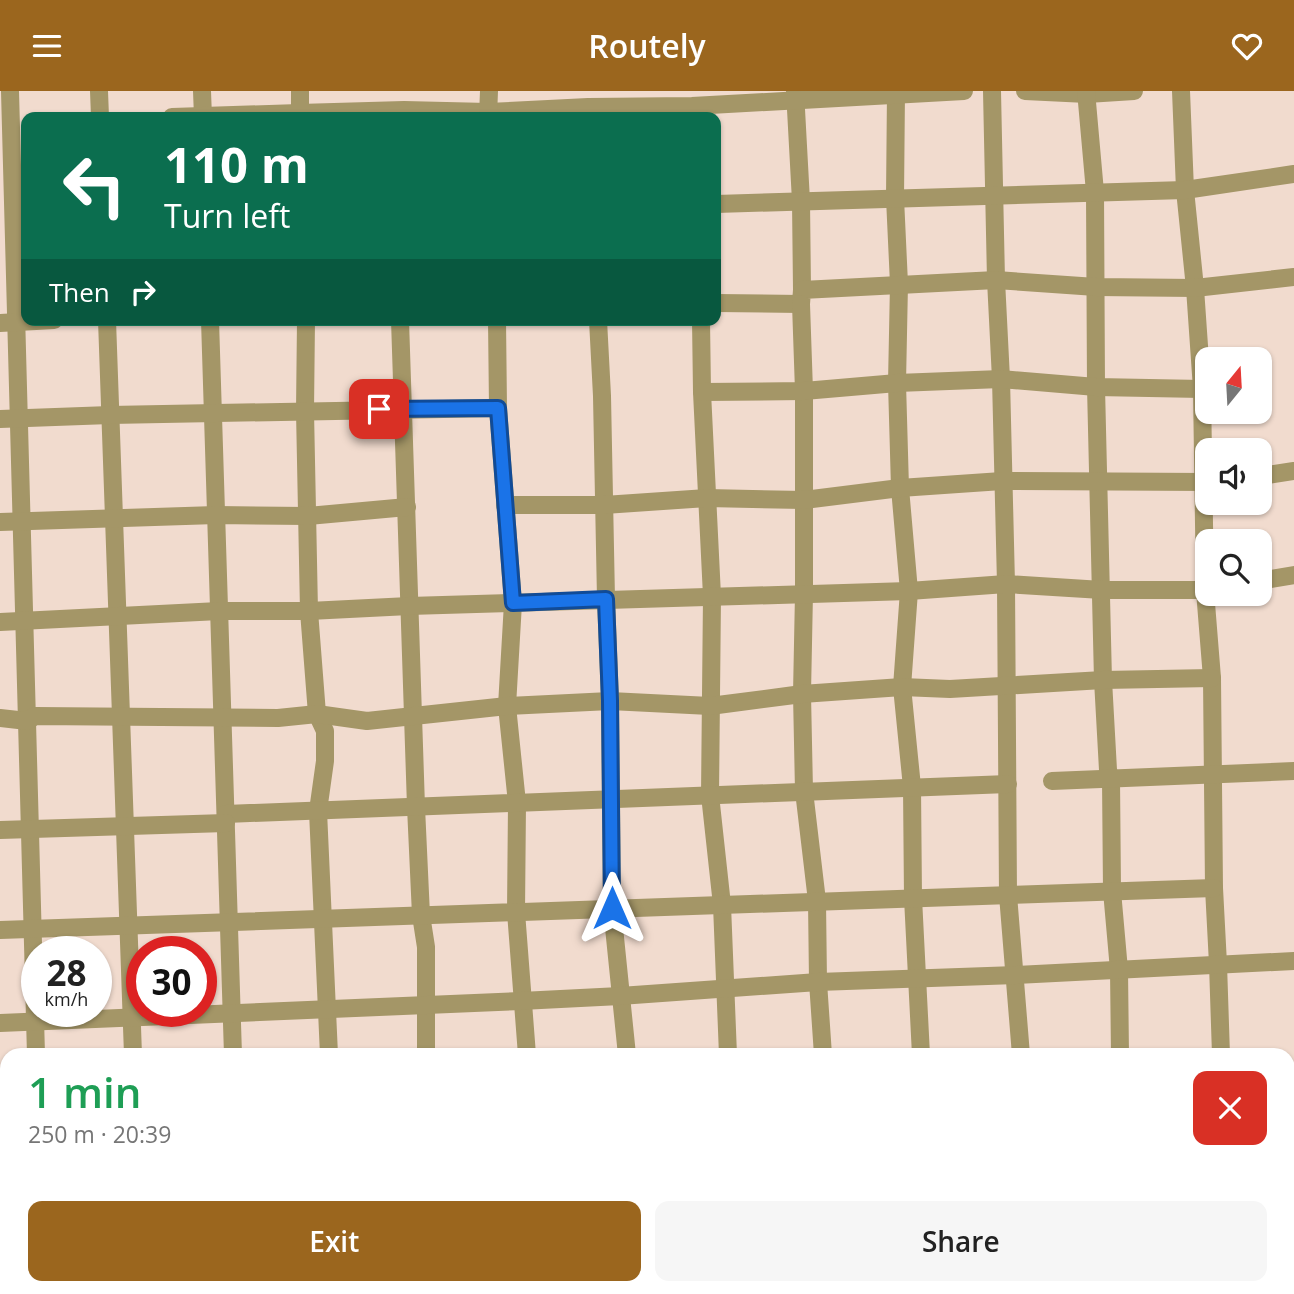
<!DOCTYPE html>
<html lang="en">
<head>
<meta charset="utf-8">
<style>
	:root { --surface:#fff; --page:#f6f6f6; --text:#222; --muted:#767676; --accent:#9b661e }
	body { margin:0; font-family:"Open Sans",sans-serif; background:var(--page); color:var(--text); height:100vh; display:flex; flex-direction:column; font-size:26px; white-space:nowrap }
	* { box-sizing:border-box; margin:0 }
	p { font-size:23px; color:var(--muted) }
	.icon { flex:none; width:38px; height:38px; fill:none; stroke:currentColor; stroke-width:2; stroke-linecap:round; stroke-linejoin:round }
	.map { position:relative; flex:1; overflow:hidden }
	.drawer { position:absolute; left:0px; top:957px; width:1295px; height:247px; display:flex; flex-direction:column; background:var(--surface); border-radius:21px 21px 0 0; box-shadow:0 2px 5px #0004 }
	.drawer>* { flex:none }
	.top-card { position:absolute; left:21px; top:21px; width:700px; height:214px; border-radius:14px; box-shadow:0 2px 5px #0004; background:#0b6e4f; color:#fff; overflow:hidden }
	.needle { width:46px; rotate:18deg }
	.fabs { position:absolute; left:1195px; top:256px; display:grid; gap:14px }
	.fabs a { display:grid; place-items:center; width:77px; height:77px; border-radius:14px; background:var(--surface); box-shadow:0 2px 5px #0004; font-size:35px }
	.speed { position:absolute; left:21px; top:845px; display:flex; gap:14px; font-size:35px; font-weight:700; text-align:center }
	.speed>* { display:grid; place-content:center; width:91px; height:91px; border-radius:50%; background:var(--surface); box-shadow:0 2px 5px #0004; line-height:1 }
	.speed small { font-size:18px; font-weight:400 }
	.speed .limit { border:10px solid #d22; background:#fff; color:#111 }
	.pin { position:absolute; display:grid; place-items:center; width:60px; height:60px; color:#fff; margin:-30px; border-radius:14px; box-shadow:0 4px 10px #0006 }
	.me { position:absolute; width:77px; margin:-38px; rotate:0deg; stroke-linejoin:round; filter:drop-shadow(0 0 5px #0008) }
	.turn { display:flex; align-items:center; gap:24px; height:147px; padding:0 28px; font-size:32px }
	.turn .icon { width:91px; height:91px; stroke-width:2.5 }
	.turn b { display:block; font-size:49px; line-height:60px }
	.then { display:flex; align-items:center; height:66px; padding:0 28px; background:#0003; gap:14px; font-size:26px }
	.round { display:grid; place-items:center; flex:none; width:74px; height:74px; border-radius:14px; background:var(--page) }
	.overview { display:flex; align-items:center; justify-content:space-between; height:119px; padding:0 28px }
	h1 { font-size:42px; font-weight:600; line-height:52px; color:#1e9e55 }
	.cta { display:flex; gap:14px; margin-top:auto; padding:14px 28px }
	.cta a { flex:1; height:80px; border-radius:14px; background:var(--accent); color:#fff; font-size:28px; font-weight:600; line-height:80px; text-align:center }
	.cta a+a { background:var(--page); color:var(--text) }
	header { display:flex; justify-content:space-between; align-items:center; height:91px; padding:0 28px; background:var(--accent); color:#fff; font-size:32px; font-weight:600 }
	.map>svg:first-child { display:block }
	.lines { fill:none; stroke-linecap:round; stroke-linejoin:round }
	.street { stroke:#a49667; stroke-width:18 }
	.secondary { stroke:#867121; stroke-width:18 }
	.route-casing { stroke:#114b97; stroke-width:18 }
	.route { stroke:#1a73e8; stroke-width:12 }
</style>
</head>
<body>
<header><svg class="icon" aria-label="menu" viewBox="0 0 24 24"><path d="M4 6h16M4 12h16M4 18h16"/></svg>Routely<svg class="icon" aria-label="heart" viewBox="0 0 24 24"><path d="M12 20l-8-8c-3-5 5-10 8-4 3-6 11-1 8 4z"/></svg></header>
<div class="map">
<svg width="1294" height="1203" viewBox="0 0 1294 1203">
	<rect width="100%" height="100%" fill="#f1dbce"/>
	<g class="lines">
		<g class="street">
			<path d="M 10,0 L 36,964"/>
			<path d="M 99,0 L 100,26"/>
			<path d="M 202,0 L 203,26"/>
			<path d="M 795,0 L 801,110 L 802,199"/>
			<path d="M 896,0 L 895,107 L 899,193 L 897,292 L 900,397 L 909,500 L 902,596 L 912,696 L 913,807 L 921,964"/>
			<path d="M 992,0 L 996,189 L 1001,288 L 1006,493 L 1008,804 L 1021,964"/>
			<path d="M 1025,0 L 1087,3 L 1134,0"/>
			<path d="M 1086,0 L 1095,101 L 1096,296 L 1103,589 L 1108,679 L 1111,688 L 1112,800 L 1119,879 L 1120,964"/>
			<path d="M 1181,0 L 1185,99 L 1195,197 L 1202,298 L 1205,500 L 1212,587 L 1214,797 L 1218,873 L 1221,964"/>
			<path d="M 172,26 L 299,22 L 404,19 L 488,21 L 588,16 L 692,15 L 964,0"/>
			<path d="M 300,26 L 300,0"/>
			<path d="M 488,26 L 489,0"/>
			<path d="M 716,113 L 1185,99 L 1294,83"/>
			<path d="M 716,212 L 801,213 L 802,199 L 996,189 L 1096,196 L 1195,197 L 1294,186"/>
			<path d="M 801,213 L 804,300 L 804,502 L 802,603 L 804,700 L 817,810 L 818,891 L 823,964"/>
			<path d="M 107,229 L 133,964"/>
			<path d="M 210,229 L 233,964"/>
			<path d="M 306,229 L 305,320 L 309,520 L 317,623 L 325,640 L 325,670 L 318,720 L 329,964"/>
			<path d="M 400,229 L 416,716 L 421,824 L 426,856 L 426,964"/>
			<path d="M 497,229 L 498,317 L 513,512 L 507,615 L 517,712 L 516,821 L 527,964"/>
			<path d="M 598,229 L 602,305 L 606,508 L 610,610 L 612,817 L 627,964"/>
			<path d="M 701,229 L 702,301 L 712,505 L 710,704 L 722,814 L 728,964"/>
			<path d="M 0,232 L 54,229"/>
			<path d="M 702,301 L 804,300 L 897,292 L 1001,288 L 1096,296 L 1202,298"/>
			<path d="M 0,328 L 110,324 L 498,317"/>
			<path d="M 1260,385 L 1294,380"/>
			<path d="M 505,414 L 604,414 L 707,407 L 804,409 L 900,397 L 1002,390 L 1208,391"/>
			<path d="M 0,431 L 216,424 L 308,425 L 407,416"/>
			<path d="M 1260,490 L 1294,484"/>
			<path d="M 0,531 L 219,520 L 309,520 L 409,515 L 909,500 L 1006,493 L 1102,499 L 1208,499"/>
			<path d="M 0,627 L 27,630 L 35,625 L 278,627 L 317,623 L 367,630 L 507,615 L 610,610 L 710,615 L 802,603 L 902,596 L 950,598 L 1103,589 L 1212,587"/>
			<path d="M 1052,690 L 1294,680"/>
			<path d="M 226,723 L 1008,693"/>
			<path d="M 0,739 L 226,732"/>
			<path d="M 0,839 L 1214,797"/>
			<path d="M 0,932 L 521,910 L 620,905 L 818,891 L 1016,884 L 1294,870"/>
			<path d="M 87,1197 L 87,1203"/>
			<path d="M 407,1197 L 407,1203"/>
			<path d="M 998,1197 L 999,1203"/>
			<path d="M 1223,1203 L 1224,1197"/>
		</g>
		<g class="secondary">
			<path d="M 1288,1001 L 1294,1000"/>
			<path d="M 0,1056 L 7,1056"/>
		</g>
	</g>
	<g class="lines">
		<defs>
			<path id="route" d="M 379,318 L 498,317 L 513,512 L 606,508 L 610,610 L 612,817"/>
		</defs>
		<use href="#route" class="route-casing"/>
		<use href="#route" class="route"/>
	</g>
</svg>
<div class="fabs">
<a><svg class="needle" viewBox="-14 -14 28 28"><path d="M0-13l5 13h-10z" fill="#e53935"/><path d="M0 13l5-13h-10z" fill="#767676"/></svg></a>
<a><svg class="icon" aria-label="sound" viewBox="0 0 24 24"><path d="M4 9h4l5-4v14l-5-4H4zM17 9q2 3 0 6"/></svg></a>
<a><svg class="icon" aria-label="search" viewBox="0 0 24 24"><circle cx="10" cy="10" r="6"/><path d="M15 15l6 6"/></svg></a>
</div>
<div class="speed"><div>28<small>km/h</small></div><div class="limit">30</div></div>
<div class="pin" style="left:379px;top:318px;background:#d93025"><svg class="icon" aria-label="arrive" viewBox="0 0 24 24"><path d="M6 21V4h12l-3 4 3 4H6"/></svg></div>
<svg class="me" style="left:612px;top:817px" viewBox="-20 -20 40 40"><path d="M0-17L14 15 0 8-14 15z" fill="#1a73e8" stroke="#fff" stroke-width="4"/></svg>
<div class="top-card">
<div class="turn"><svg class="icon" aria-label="left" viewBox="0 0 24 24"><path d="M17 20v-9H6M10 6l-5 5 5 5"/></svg><div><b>110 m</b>Turn left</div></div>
<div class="then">Then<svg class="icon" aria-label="right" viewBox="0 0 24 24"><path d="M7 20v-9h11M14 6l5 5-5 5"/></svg></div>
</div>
<section class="drawer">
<div class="overview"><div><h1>1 min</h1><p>250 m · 20:39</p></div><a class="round" style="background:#d93025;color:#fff"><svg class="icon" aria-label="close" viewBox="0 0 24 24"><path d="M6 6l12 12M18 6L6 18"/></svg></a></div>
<div class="cta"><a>Exit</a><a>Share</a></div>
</section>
</div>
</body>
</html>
